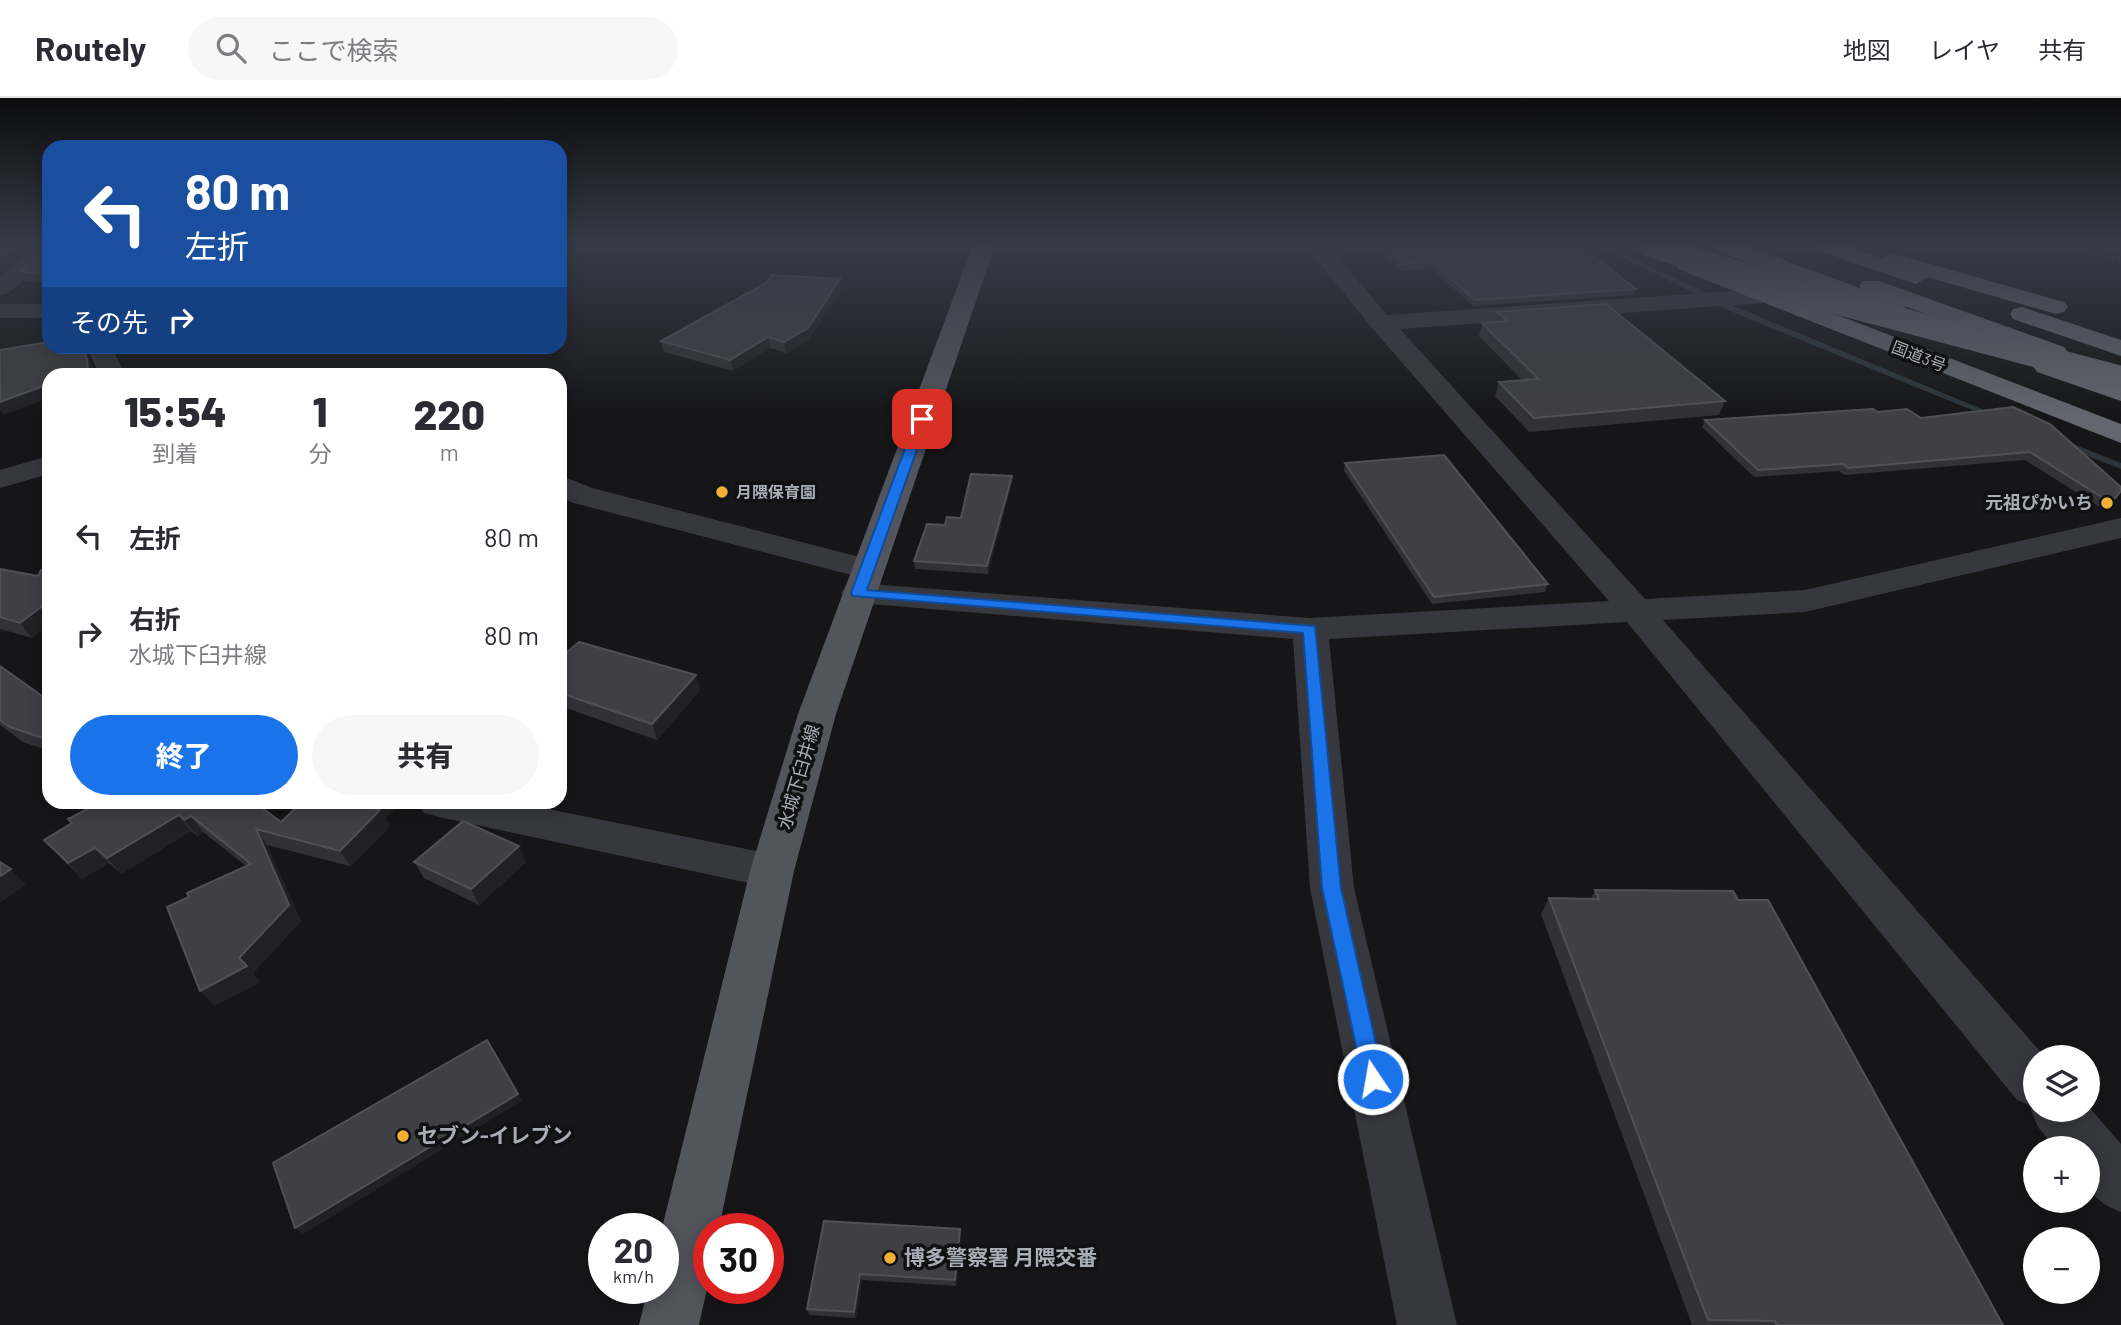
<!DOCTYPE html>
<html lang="ja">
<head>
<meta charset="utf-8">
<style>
	:root { --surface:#fff; --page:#f7f7f7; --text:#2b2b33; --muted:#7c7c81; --line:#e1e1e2; --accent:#1a73e8 }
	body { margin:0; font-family:Barlow,"Noto Sans JP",sans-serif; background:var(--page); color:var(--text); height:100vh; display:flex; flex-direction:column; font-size:26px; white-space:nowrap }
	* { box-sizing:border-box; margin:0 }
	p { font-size:23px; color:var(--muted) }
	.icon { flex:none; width:38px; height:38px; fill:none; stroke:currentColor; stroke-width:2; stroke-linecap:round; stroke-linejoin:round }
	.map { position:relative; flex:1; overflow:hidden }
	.sheet { position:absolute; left:42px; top:270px; width:525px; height:441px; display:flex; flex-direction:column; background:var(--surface); border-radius:21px; box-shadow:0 4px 18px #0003 }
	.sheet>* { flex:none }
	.banner { position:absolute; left:42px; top:42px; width:525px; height:214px; border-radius:21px; box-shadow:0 4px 18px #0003; background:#1a4fa0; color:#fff; overflow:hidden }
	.controls { position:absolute; left:2023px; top:947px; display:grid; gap:14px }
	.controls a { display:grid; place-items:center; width:77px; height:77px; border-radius:50%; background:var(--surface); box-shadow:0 4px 18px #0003; font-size:35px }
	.speed { position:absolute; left:588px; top:1115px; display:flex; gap:14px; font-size:35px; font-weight:700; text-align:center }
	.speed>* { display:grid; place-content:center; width:91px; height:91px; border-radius:50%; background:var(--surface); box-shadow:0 4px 18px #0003; line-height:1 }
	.speed small { font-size:18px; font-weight:400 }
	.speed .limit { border:10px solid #d22; background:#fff; color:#111 }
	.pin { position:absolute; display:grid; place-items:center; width:60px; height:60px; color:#fff; margin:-30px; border-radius:14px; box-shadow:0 4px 10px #0006 }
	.me { position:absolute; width:77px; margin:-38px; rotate:348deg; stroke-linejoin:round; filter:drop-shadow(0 0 5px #0008) }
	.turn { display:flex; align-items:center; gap:24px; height:147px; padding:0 28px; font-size:32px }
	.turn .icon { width:91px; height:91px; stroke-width:2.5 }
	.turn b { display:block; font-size:49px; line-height:60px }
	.then { display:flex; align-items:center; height:66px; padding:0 28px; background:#0003; gap:14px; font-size:26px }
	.eta { display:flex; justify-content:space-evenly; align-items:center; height:119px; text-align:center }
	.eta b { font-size:42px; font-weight:800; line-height:49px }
	.cta { display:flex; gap:14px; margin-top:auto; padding:14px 28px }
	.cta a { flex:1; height:80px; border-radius:42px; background:var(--accent); color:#fff; font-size:28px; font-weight:800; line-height:80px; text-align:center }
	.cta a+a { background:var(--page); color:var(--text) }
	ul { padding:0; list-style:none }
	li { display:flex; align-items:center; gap:21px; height:98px; padding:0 28px }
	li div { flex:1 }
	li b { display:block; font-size:26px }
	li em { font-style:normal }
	header { display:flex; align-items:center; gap:42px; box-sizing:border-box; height:98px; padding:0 35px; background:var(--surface); border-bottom:2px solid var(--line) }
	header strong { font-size:33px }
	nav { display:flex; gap:38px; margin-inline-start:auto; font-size:24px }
	.search { width:490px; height:63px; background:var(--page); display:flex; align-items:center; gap:18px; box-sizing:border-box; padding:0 24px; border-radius:38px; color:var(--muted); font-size:26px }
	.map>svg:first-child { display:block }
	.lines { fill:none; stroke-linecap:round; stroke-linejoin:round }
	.stream { fill:#2c353c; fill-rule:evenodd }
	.path { stroke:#3d3f44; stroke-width:2.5; stroke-dasharray:2.5 3.5; stroke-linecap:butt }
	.minor { fill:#37383d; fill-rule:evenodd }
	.major { fill:#53555c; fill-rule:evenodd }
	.highway { fill:#63666e; fill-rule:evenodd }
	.highway-bridge { stroke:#63666e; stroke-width:24 }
	.wall { fill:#323236 }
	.shaded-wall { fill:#212124 }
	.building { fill:#3f3f44; stroke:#4f5156; stroke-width:2 }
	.route { fill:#1a73e8; stroke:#114b97; stroke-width:2 }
	.poi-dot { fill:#f2b134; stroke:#111113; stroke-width:2.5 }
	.labels { text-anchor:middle; stroke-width:7; stroke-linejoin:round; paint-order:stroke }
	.far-street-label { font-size:16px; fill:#a8adb8; stroke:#111113 }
	.far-poi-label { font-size:16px; font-weight:bold; fill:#a8adb8; stroke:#111113; text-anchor:start }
	.poi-label { font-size:18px; font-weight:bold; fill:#a8adb8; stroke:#111113; text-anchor:end }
	.street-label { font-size:18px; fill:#a8adb8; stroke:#111113 }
	.near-poi-label { font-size:21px; font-weight:bold; fill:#a8adb8; stroke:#111113; text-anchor:start }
</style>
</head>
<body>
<header>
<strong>Routely</strong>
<div class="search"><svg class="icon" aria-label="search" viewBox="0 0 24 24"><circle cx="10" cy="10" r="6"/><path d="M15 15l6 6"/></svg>ここで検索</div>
<nav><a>地図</a><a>レイヤ</a><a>共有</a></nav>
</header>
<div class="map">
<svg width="2121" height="1227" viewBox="0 0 2121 1227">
	<rect width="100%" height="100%" fill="#161618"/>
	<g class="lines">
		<g class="stream">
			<path d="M 1596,147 L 1605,147 L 1736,209 L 2001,319 L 1994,321 L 1730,213 Z"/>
			<path d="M 2063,342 L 2121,365 L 2121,371 L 2060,347 L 2058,345 Z"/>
		</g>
		<path class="path" d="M 2053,147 L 2121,162"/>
		<g class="minor">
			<path d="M 39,147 L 49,147 L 49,161 L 8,195 L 0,197 L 0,178 Z"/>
			<path d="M 1305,147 L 1328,147 L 1387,217 L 1763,191 L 1771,193 L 1775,198 L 1771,203 L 1763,205 L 1400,231 L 1645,501 L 1805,492 L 2121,420 L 2121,440 L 1805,514 L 1663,522 L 2045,959 L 2035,959 L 2035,1012 L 2088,1012 L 2088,1008 L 2121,1046 L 2121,1114 C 2084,1099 2088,1086 2088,1050 L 2055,1050 L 2038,1029 L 2031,1012 L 2032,1008 L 2017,1002 L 1627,524 L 1329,541 L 1354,790 L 1457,1227 L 1397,1227 L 1310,790 L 1293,541 L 858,505 L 846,502 L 841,495 L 846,488 L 858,485 L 1310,520 L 1609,503 L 1372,230 Z"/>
			<rect x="0" y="206" width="49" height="14"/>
			<path d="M 86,248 L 111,248 L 125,276 L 99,276 Z"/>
			<path d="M 49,358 L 49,376 L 0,390 L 0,372 Z"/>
			<path d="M 560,377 L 592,390 L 879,464 L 884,471 L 879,478 L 867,481 L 570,404 L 560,398 Z"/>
			<path d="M 418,704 L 513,704 L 772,756 L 788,761 L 794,773 L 788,785 L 772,790 L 439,719 L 424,715 Z"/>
		</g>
		<path class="major" d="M 973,147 L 995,147 L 836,616 L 794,773 L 719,1130 L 709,1130 L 709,1182 L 699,1227 L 639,1227 L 648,1190 L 663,1190 L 662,1130 L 750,773 L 798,616 Z"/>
		<g class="highway">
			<path d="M 1712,147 L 1744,147 L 1862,191 L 1859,188 L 1863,183 L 1879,183 L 2064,249 L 2068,254 L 2064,259 L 2046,259 L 1904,208 L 1907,212 L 1904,217 L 1886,217 L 1715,152 Z"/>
			<path d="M 1814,147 L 1847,147 L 1882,160 L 1892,155 L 2064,204 L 2068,209 L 2064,214 L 2056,216 L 1927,179 L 1916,186 L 1817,152 Z"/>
			<path d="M 1686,159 L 2121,326 L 2121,345 L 1678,171 L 1675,166 Z"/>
			<path d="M 2022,209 L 2121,242 L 2121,258 L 2013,221 L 2010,216 L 2013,211 Z"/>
			<path d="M 2046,260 L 2121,286 L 2121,303 L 2037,274 L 2033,268 L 2037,262 Z"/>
		</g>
		<path class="highway-bridge" d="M 1650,147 L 1809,197 L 2121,280"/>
	</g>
	<g class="wall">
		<path d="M 49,147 L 49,186 L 26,183 L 20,173 Z"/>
		<path d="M 1375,147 L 1570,147 L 1636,191 L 1634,197 L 1473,208 L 1431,170 L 1401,173 Z"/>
		<path d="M 841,191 L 809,241 L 786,255 L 770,250 L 733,273 L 664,254 L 661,243 Z"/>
		<path d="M 1497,214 L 1725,303 L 1719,317 L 1529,334 L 1495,298 L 1499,284 L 1522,282 L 1479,238 L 1482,225 L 1495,224 Z"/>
		<path d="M 2013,309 L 2121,393 L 2106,413 L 2025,362 L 1844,377 L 1839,373 L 1754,379 L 1702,329 L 1705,322 L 1921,320 Z"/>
		<path d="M 1345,365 L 1548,486 L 1545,494 L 1432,506 L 1344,373 Z"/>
		<path d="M 1012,378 L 1012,385 L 988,476 L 915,471 L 914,463 L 945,427 L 961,420 Z"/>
		<path d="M 0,471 L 38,478 L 32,540 L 0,531 Z"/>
		<path d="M 560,560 L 700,592 L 657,642 L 560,608 Z"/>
		<path d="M 0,568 L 49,603 L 49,653 L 23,644 L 0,627 Z"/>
		<path d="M 101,704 L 281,724 L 302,704 L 399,704 L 400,705 L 385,720 L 390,728 L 350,768 L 267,747 L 301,823 L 253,875 L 260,884 L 214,908 L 189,799 L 246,768 L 203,734 L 197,738 L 191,733 L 121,776 L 109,765 L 82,781 L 44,742 L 72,725 Z"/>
		<path d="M 414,764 L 526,764 L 479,807 L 424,780 Z"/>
		<path d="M 1595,792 L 2003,1227 L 1692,1227 L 1541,816 L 1549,800 L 1591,801 Z"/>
		<path d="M 824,1123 L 960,1131 L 961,1138 L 956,1188 L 862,1182 L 856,1220 L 809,1217 L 807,1211 Z"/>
	</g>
	<g class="shaded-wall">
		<path d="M 16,147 L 35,147 L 0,175 L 0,157 Z"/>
		<path d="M 840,181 L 841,191 L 809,241 L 786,255 L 784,244 Z"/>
		<path d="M 768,239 L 770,250 L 733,273 L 730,262 Z"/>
		<path d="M 82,248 L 84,250 L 94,272 L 94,276 L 77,276 Z"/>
		<path d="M 49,286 L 49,300 L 3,317 L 0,312 L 0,296 Z"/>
		<path d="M 1012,378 L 1012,385 L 988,476 L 987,468 Z"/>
		<path d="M 49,503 L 49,527 L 32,540 L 20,525 Z"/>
		<path d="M 696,577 L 700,592 L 657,642 L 652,626 Z"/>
		<path d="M 377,704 L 399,704 L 400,705 L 385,720 L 390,728 L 350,768 L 340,753 L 371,709 Z"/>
		<path d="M 179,717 L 191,733 L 121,776 L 107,760 Z"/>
		<path d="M 191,718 L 203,734 L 197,738 L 184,722 Z"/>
		<path d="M 256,731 L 267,747 L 301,823 L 253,875 L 260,884 L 214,908 L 200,893 L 239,860 Z"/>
		<path d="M 519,748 L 526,764 L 479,807 L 471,791 Z"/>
		<path d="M 95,750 L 109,765 L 82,781 L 68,765 Z"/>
		<path d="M 11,771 L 26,787 L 0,805 L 0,778 Z"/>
		<path d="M 492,949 L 522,1003 L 303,1136 L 295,1130 Z"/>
		<path d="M 960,1131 L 961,1138 L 956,1188 L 955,1182 Z"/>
		<path d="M 860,1176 L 862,1182 L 856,1220 L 854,1214 Z"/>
	</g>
	<g class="building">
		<path d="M 0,147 L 16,147 L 0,159 Z"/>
		<path d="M 45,147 L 49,147 L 49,177 L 20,173 L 46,151 Z"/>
		<path d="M 1383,147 L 1570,147 L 1591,156 L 1636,191 L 1475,202 L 1432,164 L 1402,166 Z"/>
		<path d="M 771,177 L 840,181 L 808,230 L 784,244 L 768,239 L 730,262 L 661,243 L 766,185 Z"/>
		<path d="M 1606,206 L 1725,303 L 1534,320 L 1499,284 L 1539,281 L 1482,225 L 1508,223 L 1497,214 Z"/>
		<path d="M 49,244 L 49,248 L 82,248 L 87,261 L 88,273 L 77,276 L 49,276 L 49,286 L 0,304 L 0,252 Z"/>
		<path d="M 2013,309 L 2050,326 L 2121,389 L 2121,393 L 2111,405 L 2030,354 L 1848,370 L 1843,366 L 1758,372 L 1705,322 L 1873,311 L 1878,314 L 1907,311 L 1921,320 Z"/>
		<path d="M 1444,357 L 1548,486 L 1434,499 L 1345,365 Z"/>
		<path d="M 971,376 L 1012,378 L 987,468 L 914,463 L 927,426 L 945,427 L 947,419 L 961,420 Z"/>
		<path d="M 0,471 L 38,478 L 41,472 L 49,474 L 49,503 L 20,525 L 0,519 Z"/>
		<path d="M 579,544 L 696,577 L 652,626 L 560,595 L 560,560 Z"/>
		<path d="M 0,568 L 49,603 L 49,642 L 10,629 L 0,622 Z"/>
		<path d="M 101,704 L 254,704 L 281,724 L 302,704 L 377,704 L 371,709 L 380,712 L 340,753 L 256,731 L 289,807 L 239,860 L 247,868 L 200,893 L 167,809 L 189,799 L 187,795 L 251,766 L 191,718 L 184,722 L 179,717 L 107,760 L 95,750 L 68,765 L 44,742 L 72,725 L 68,721 Z"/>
		<path d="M 463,723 L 519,748 L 471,791 L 414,764 Z"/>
		<path d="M 0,764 L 11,771 L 0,778 Z"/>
		<path d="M 1595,792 L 1733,793 L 1738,802 L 1768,802 L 2003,1227 L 1777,1227 L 1775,1223 L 1708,1222 L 1549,800 L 1599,801 Z"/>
		<path d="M 487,942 L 518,996 L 295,1130 L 273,1065 Z"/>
		<path d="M 824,1123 L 960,1131 L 955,1182 L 860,1176 L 854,1214 L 807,1211 Z"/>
	</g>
	<linearGradient id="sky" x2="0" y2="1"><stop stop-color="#0c0c0d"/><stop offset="0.46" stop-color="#363c48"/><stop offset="1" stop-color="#363c48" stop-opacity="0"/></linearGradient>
	<rect width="2121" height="319" fill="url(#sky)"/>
	<path class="route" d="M 922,317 L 928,321 L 867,492 L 1315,528 L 1341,790 L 1384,981 L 1381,988 L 1373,991 L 1366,988 L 1363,981 L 1322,790 L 1303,535 L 853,498 L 851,495 L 916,321 Z"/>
	<g class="poi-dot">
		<circle cx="722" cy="394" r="7"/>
		<circle cx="2107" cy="405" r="7"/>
		<circle cx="403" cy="1038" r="7"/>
		<circle cx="890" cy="1160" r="7"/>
	</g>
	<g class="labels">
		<g class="far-street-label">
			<text transform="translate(1919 258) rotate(21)" y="6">国道3号</text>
		</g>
		<g class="far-poi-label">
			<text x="736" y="400">月隈保育園</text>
		</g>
		<g class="poi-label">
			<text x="2093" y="411">元祖ぴかいち</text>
		</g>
		<g class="street-label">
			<text transform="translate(799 679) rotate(-74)" y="6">水城下臼井線</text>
		</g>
		<g class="near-poi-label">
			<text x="417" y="1045">セブン-イレブン</text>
			<text x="904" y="1167">博多警察署 月隈交番</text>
		</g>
	</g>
</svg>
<div class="controls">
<a><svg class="icon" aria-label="layers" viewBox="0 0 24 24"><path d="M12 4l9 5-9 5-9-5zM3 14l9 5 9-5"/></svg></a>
<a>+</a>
<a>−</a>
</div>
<div class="speed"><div>20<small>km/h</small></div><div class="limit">30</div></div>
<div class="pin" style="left:922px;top:321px;background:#d93025"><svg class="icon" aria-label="arrive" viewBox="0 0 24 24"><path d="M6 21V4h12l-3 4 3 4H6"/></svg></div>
<svg class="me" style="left:1373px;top:981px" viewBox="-20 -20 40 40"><circle r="17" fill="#1a73e8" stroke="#fff" stroke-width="3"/><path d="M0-11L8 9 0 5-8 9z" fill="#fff"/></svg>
<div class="banner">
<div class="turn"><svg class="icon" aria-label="left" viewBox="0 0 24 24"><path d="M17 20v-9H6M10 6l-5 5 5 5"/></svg><div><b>80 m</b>左折</div></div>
<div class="then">その先<svg class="icon" aria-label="right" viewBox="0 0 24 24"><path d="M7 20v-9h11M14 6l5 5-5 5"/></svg></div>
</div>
<section class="sheet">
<div class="eta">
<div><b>15:54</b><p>到着</p></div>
<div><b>1</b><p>分</p></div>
<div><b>220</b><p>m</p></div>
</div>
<ul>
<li><svg class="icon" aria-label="left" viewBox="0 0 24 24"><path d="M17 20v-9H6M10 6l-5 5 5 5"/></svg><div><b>左折</b></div><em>80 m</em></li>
<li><svg class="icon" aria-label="right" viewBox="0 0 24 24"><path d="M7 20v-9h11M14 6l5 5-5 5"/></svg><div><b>右折</b><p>水城下臼井線</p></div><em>80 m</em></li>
</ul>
<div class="cta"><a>終了</a><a>共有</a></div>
</section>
</div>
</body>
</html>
